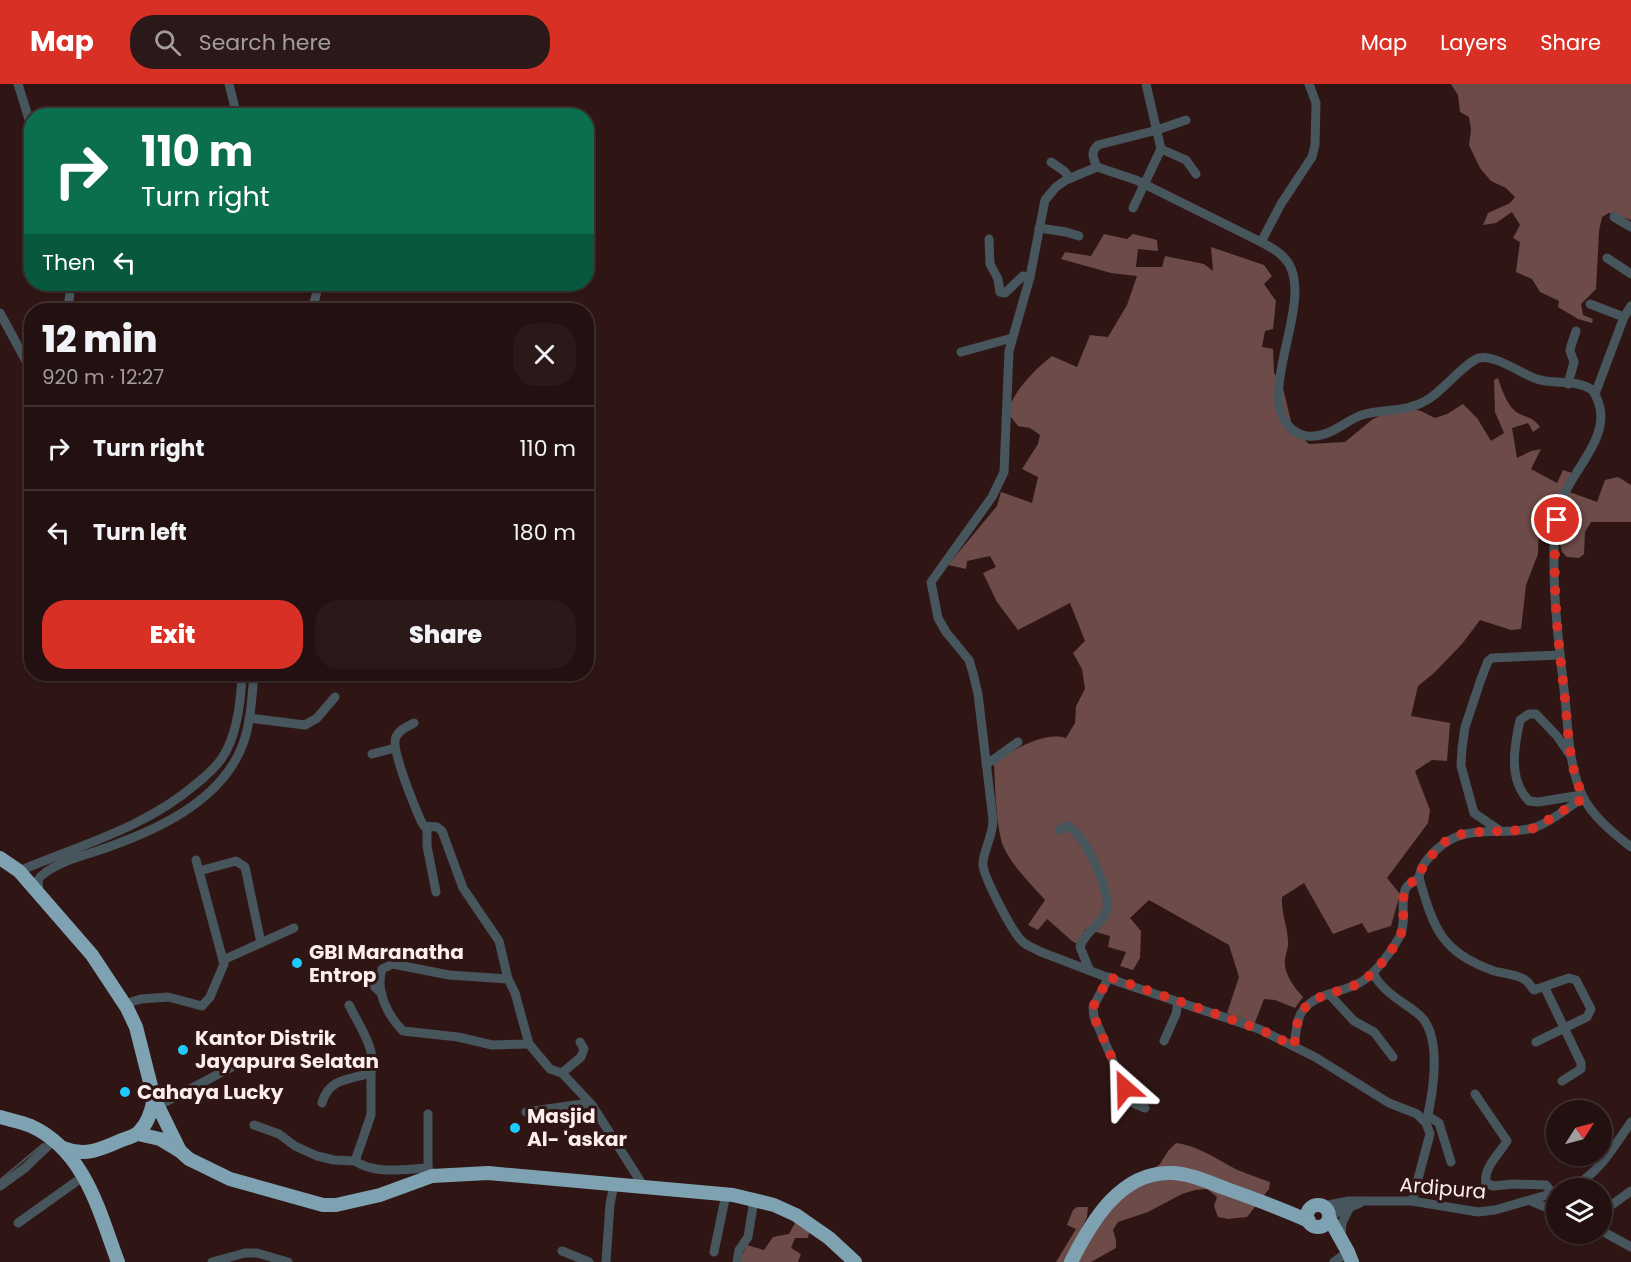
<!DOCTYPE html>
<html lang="en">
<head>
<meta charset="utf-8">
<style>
	:root { --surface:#231010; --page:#2b1919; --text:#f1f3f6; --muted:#a39d9f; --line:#403030; --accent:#d93025 }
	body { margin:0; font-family:Poppins,sans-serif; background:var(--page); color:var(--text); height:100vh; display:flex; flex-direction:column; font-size:22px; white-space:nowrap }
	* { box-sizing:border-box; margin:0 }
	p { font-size:20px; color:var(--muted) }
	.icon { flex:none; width:33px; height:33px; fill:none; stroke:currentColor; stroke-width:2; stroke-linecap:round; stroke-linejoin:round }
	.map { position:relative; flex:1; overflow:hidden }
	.details { position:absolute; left:24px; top:219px; width:570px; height:378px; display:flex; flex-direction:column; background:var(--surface); border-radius:24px; box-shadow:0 2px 4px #0004,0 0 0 2px var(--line) }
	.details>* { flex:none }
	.banner { position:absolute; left:24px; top:24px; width:570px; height:183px; border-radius:24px; box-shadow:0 2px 4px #0004,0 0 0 2px var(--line); background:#0b6e4f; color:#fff; overflow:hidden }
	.needle { width:39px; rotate:54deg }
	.fabs { position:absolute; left:1546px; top:1016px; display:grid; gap:12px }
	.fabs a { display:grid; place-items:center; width:66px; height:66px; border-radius:50%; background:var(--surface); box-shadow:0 2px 4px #0004,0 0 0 2px var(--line); font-size:30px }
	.pin { position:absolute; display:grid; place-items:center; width:51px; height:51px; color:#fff; margin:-26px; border:3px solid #fff; border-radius:50%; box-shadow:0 2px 6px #0007 }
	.me { position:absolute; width:66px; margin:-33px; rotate:335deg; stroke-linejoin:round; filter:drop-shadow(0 0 4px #0008) }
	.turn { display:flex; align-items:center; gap:21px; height:126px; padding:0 18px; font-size:27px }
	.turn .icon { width:78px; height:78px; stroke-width:2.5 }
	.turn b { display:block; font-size:42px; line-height:51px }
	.then { display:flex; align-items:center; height:57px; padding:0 18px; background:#0003; gap:12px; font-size:22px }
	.round { display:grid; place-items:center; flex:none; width:63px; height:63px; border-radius:24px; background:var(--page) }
	.headline { display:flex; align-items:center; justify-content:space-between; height:102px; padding:0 18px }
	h1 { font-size:36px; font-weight:800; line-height:45px }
	.primary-button { display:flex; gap:12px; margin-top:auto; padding:12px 18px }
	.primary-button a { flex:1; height:69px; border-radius:24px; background:var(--accent); color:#fff; font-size:24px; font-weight:800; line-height:69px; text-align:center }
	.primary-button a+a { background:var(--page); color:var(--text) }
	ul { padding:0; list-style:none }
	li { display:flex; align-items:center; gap:18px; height:84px; padding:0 18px; border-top:2px solid var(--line) }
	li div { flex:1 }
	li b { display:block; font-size:22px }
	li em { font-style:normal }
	header { display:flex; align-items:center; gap:36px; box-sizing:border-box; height:84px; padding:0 30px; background:var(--accent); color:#fff }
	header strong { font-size:28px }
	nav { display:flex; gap:33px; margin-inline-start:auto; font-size:21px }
	.search { width:420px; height:54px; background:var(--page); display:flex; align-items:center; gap:15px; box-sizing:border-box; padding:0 21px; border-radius:24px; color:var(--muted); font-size:22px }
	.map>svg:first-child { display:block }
	.forest { fill:#6c4b48 }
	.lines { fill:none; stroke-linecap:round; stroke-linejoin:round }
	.stream { stroke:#4c545b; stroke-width:2 }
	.minor { stroke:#47555c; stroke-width:9 }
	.highway { stroke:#7ea2b1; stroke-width:14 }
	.route { stroke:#d93025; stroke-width:10; stroke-dasharray:0 18 }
	.poi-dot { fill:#20c9fd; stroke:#2f1615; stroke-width:2 }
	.labels { text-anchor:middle; stroke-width:6; stroke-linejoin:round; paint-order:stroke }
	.poi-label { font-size:20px; font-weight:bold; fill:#fdeeed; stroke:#2f1615; text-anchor:start }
	.street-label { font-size:20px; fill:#fdeeed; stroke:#2f1615 }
</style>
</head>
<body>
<header>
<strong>Map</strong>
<div class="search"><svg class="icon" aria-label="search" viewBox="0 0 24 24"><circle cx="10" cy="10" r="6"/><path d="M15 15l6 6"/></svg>Search here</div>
<nav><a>Map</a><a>Layers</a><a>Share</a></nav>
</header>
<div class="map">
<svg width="1631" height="1178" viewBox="0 0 1631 1178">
	<rect width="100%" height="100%" fill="#2f1615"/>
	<g class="forest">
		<path d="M 1451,0 L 1631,0 L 1631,136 L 1609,129 L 1602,133 L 1599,147 L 1596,205 L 1581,220 L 1583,231 L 1593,235 L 1592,239 L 1578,235 L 1558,223 L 1559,217 L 1540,208 L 1532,195 L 1516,188 L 1520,158 L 1513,154 L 1520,141 L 1512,128 L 1496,139 L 1483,141 L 1488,129 L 1510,119 L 1515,113 L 1506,104 L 1491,97 L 1480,84 L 1469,61 L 1471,46 L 1469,33 L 1460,28 L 1458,11 Z"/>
		<path d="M 1104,150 L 1127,155 L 1133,150 L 1157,156 L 1158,167 L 1138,165 L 1136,183 L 1162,183 L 1165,172 L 1204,180 L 1213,187 L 1211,163 L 1264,181 L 1272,192 L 1264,200 L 1276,217 L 1273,245 L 1265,247 L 1262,263 L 1273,265 L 1274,289 L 1282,300 L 1293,346 L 1309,360 L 1345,358 L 1373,335 L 1402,322 L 1421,327 L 1435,334 L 1447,330 L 1463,320 L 1477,334 L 1491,357 L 1504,349 L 1495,328 L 1494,296 L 1498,294 C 1502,306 1508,325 1520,330 C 1530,335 1533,334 1540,343 L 1533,348 L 1528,339 L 1512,344 L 1517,374 L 1531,367 L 1541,365 L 1531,385 L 1557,399 L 1563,386 L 1572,389 L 1564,406 L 1597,418 L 1605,396 L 1618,393 L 1631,401 L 1631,438 L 1591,438 L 1585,448 L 1584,470 L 1579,474 L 1567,473 L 1562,468 L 1556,442 L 1539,437 L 1538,470 L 1526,501 L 1521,545 L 1511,546 L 1480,536 L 1462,560 L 1434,589 L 1418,602 L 1411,632 L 1450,639 L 1447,677 L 1432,676 L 1415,687 L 1430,726 L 1428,739 L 1387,794 L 1400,810 L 1391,842 L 1368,849 L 1362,839 L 1333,850 L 1304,799 L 1282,813 C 1281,828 1287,841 1288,856 C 1289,863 1286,868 1285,875 C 1283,889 1294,903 1303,913 L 1295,924 L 1275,916 L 1264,915 L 1254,941 L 1227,929 L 1239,893 L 1229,861 L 1149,816 L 1130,834 L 1141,847 L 1140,874 L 1133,886 L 1120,882 L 1126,868 L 1108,863 L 1110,852 L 1085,845 L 1078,860 L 1072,857 L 1047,835 L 1038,846 L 1028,841 L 1045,816 C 1031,800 1013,783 1004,764 C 996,746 995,700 994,680 C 1012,666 1044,647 1066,654 L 1075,639 L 1076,622 L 1085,605 L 1082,585 L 1073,569 L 1085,557 L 1070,519 L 1018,546 L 997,518 L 983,489 L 996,483 L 990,472 L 967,477 L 966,485 L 948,481 L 997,422 L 1001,408 L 1032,419 L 1038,393 L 1022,385 L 1038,360 L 1040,351 L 1030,344 L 1018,342 L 1007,328 C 1014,307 1034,286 1052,272 L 1077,283 L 1090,251 L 1108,253 L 1127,221 L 1137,192 L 1111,189 L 1061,175 L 1065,168 L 1091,172 Z"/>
		<path d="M 1176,1059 C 1195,1061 1214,1073 1230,1082 C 1242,1089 1257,1093 1270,1098 L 1269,1105 L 1247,1133 L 1228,1135 L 1218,1133 L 1214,1122 L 1217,1113 L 1207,1105 L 1195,1106 L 1182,1110 L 1148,1128 L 1118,1138 L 1113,1146 L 1116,1156 L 1116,1164 L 1091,1178 L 1056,1178 L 1076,1145 L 1067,1141 L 1073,1126 L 1077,1123 L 1088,1123 L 1087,1133 L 1080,1148 L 1099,1138 L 1146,1090 L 1160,1080 L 1168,1067 Z"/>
		<path d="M 797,1135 L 810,1143 L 808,1154 L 795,1154 L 791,1164 L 801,1170 L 798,1178 L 739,1178 L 747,1161 L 764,1166 L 773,1153 L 789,1150 Z"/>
	</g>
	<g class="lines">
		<path class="stream" d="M 0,1096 L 43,1060"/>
		<g class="minor">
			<path d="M 18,0 L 32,45"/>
			<path d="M 229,0 L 237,32"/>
			<path d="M 1309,0 L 1316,19 L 1315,61 L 1312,73 L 1281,120 L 1261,158 C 1272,164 1282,169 1289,180 C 1314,224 1249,319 1296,348 C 1303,353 1312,353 1321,351 C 1336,348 1347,336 1362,331 C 1384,324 1406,329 1427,316 C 1443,307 1464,279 1479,274 C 1494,270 1522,290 1537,295 C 1553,301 1578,295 1592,306 C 1596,310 1597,315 1599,320 C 1609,352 1577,382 1565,409 C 1562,417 1560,426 1557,434 C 1553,448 1554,465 1554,480 C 1554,525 1560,570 1565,614 C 1568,645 1569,682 1582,711 C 1592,732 1613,749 1631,763"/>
			<path d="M 1161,65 L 1186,76 L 1196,90"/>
			<path d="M 1051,78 L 1064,87 L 1070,94"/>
			<path d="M 1097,83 C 1093,73 1090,69 1098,61 L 1157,46 L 1186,36"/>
			<path d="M 1133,124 L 1161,65 L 1146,0"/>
			<path d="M 1614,133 L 1631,143"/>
			<path d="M 1039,144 L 1066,148 L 1079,152"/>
			<path d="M 989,155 L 990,180 L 998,195 L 1000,208 L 1005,209 L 1023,192 L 1030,193"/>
			<path d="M 1261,158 L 1136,96 L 1097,83 L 1066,96 L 1056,103 L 1045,116 L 1030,193 L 1009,267 L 1004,388 L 992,413 L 931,498 L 938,534 L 946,548 L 969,576 L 973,589 L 978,610 L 993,736 C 993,753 982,769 983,781 C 984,794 1012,847 1021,856 C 1026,862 1034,864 1041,868 L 1122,899 L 1259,945 L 1315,973 L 1389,1019 L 1417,1030 L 1426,1039 L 1430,1050 L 1412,1117"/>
			<path d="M 1607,174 L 1631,190"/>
			<path d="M 1590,220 L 1624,233"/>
			<path d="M 68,226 L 71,200"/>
			<path d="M 312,226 L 319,200"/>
			<path d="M 0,229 L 32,288"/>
			<path d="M 961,268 L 1012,254"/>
			<path d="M 1568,300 L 1574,278 L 1570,267 L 1571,262 L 1576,247"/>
			<path d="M 1595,310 L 1624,233 L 1631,222"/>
			<path d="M 249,634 L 305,641 L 317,634 L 335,613"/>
			<path d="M 414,639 C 408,642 399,646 396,653 C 390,664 415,723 421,737 L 424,742 L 437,743 L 442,747 L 463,804 L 499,857 L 508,895 L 515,909 L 529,960 L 550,985 L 562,989 L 592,1021 L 644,1103"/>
			<path d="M 372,670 L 395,664"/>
			<path d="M 1570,671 L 1557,652 L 1536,630 L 1529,630 L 1520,636 C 1514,663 1508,696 1529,717 L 1538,718 L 1582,711"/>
			<path d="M 986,681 L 1018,658"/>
			<path d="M 427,743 L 427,762 L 436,808"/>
			<path d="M 1059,746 L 1067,742 C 1084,748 1111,808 1107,825 C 1102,842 1085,846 1080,863 L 1089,885"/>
			<path d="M 1499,746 L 1474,729 L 1461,682 L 1462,664 L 1465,643 L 1481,595 L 1488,577 L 1492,574 L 1560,571"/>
			<path d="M 19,787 C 80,761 145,744 196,700 C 206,692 215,684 222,674 C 237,652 241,616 242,590"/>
			<path d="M 199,787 L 236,777 L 245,783 L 261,859"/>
			<path d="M 39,810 L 38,796 C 47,782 78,773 94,768 C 151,749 223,719 244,657 C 251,636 252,612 254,590"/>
			<path d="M 223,876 L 294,844"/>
			<path d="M 1373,889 C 1383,908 1400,916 1417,929 C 1444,949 1433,1010 1426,1039"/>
			<path d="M 365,893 L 382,910"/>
			<path d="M 1109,893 L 1093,923 L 1094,933 L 1129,1014 L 1133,1019 L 1145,1024"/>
			<path d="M 508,895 L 449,891 L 393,880 L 382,885 C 375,907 388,932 403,947 L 458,953 L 492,961 L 529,960"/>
			<path d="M 1545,904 L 1581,979 L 1581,985 L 1562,997"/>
			<path d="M 1329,910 L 1354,937 L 1374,948 L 1393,973"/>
			<path d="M 124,920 L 141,915 L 168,913 L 202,922 L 210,913 L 224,880 L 196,776"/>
			<path d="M 1164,957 L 1176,930 L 1178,918"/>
			<path d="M 1536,958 L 1587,933 L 1591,925 L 1576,896 L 1569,894 L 1534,906 C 1531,903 1529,898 1525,896 C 1520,891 1502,889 1494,887 C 1441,868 1434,845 1419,794 C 1420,783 1427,775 1435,767 C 1459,744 1483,748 1513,747 C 1521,746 1529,746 1536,743 C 1553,737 1568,723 1583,714"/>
			<path d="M 1294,962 C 1296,951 1296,935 1303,926 C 1317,908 1343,909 1361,898 C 1376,889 1392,867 1400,852 C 1407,837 1400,821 1405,806 C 1407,800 1414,797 1419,794"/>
			<path d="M 371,989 L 371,1031 L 355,1077 C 375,1091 405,1085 428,1084 L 432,1092"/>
			<path d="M 562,989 L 581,973 L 584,965 L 580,958"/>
			<path d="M 1475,1010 L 1507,1057 C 1499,1070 1483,1084 1486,1099 L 1493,1102 L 1513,1100 L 1546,1101 L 1553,1110"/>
			<path d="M 322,1019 C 329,994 349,996 371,989 C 378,967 358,940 349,921"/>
			<path d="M 158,1022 L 243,977"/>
			<path d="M 526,1028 L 590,1019"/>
			<path d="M 1428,1032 L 1439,1039 L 1451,1078"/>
			<path d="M 254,1041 L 279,1050 L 295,1062 L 317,1072 L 334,1076 L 355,1077"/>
			<path d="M 428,1084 L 428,1030"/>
			<path d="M 0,1102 L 25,1084 L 53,1057"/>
			<path d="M 1570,1104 C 1598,1091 1614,1063 1631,1038"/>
			<path d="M 1531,1117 L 1557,1128"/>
			<path d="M 1323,1122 L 1349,1117 L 1412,1117 L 1478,1128 L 1495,1126 L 1557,1108"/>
			<path d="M 1602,1128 L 1631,1107"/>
			<path d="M 1329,1132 L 1360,1119"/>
			<path d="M 18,1139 L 84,1092"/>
			<path d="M 1602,1147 L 1631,1163"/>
			<path d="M 1341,1153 L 1342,1139 L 1349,1125"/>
			<path d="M 562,1167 L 589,1178"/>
			<path d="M 714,1168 L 726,1110"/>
			<path d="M 212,1178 L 245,1169 L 257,1169 L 288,1178"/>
			<path d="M 606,1178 L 610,1120 L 614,1100"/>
			<path d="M 737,1178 L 739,1166 L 748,1153 L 754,1116"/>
			<path d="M 1334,1178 L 1348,1168"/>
		</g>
		<g class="highway">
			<path d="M 0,774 L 19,787 L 92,871 L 127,924 L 136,943 L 154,1014 L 180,1067"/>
			<path d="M 0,1033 C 10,1036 21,1038 31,1042 C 85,1067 99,1127 118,1178"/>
			<path d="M 138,1050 L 160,1055 L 180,1067 L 189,1075 L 230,1095 L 323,1121 L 336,1121 L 380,1111 L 432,1092 L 488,1089 L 733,1111 L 774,1121 L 796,1131 L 829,1154 L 855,1178"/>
			<path d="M 63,1064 C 85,1073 102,1065 122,1056 C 128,1054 135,1052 139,1048 C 148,1039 152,1026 154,1014"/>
			<circle cx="1318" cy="1132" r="11"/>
			<path d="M 1329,1134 L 1348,1168 L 1352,1178"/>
			<path d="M 1071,1178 C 1091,1138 1121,1086 1173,1089 C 1192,1090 1210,1099 1227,1105 C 1255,1115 1282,1125 1309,1137"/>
		</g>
	</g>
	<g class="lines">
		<path class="route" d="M 1125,1004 L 1094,933 L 1093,923 L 1109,893 L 1259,945 L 1294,962 C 1296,951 1296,935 1303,926 C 1317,908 1343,909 1361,898 C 1375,890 1393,866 1400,852 C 1407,837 1400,821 1405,806 C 1407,800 1414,797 1419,794 L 1424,779 L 1447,756 L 1462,750 L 1478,748 L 1525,746 L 1535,744 L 1584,714 C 1569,685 1568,647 1565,615 C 1558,556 1551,496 1557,436"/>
	</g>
	<g class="poi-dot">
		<circle cx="297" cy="879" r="6"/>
		<circle cx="183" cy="966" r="6"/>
		<circle cx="125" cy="1008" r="6"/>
		<circle cx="515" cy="1044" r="6"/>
	</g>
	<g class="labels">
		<g class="poi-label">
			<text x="309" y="875">GBI Maranatha<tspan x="309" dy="23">Entrop</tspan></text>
			<text x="195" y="961">Kantor Distrik<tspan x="195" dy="23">Jayapura Selatan</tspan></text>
			<text x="137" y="1015">Cahaya Lucky</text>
			<text x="527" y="1039">Masjid<tspan x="527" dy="23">Al- 'askar</tspan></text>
		</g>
		<g class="street-label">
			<text transform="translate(1443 1104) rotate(5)" y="7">Ardipura</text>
		</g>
	</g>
</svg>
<div class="fabs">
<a><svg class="needle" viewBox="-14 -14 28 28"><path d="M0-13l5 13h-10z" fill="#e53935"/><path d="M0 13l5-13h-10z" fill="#a39d9f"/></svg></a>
<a><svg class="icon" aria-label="layers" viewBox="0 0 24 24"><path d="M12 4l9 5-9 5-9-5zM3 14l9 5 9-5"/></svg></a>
</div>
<div class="pin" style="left:1557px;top:436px;background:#d93025"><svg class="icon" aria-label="arrive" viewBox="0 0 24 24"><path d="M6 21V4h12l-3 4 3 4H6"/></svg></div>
<svg class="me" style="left:1125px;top:1004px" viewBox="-20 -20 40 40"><path d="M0-17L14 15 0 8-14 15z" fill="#d93025" stroke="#fff" stroke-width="4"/></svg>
<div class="banner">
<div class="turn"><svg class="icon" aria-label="right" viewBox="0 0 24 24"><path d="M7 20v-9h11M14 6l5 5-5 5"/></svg><div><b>110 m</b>Turn right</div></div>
<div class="then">Then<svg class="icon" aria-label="left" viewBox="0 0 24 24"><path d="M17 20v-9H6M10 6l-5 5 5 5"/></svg></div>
</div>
<section class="details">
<div class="headline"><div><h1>12 min</h1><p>920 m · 12:27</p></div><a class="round"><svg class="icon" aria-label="close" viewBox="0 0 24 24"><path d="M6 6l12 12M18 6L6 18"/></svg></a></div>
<ul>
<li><svg class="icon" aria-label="right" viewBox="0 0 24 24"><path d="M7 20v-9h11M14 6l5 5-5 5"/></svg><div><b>Turn right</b></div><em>110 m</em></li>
<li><svg class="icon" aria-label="left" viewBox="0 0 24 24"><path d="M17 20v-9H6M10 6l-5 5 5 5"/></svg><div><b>Turn left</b></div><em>180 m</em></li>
</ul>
<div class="primary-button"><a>Exit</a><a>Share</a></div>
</section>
</div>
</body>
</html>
